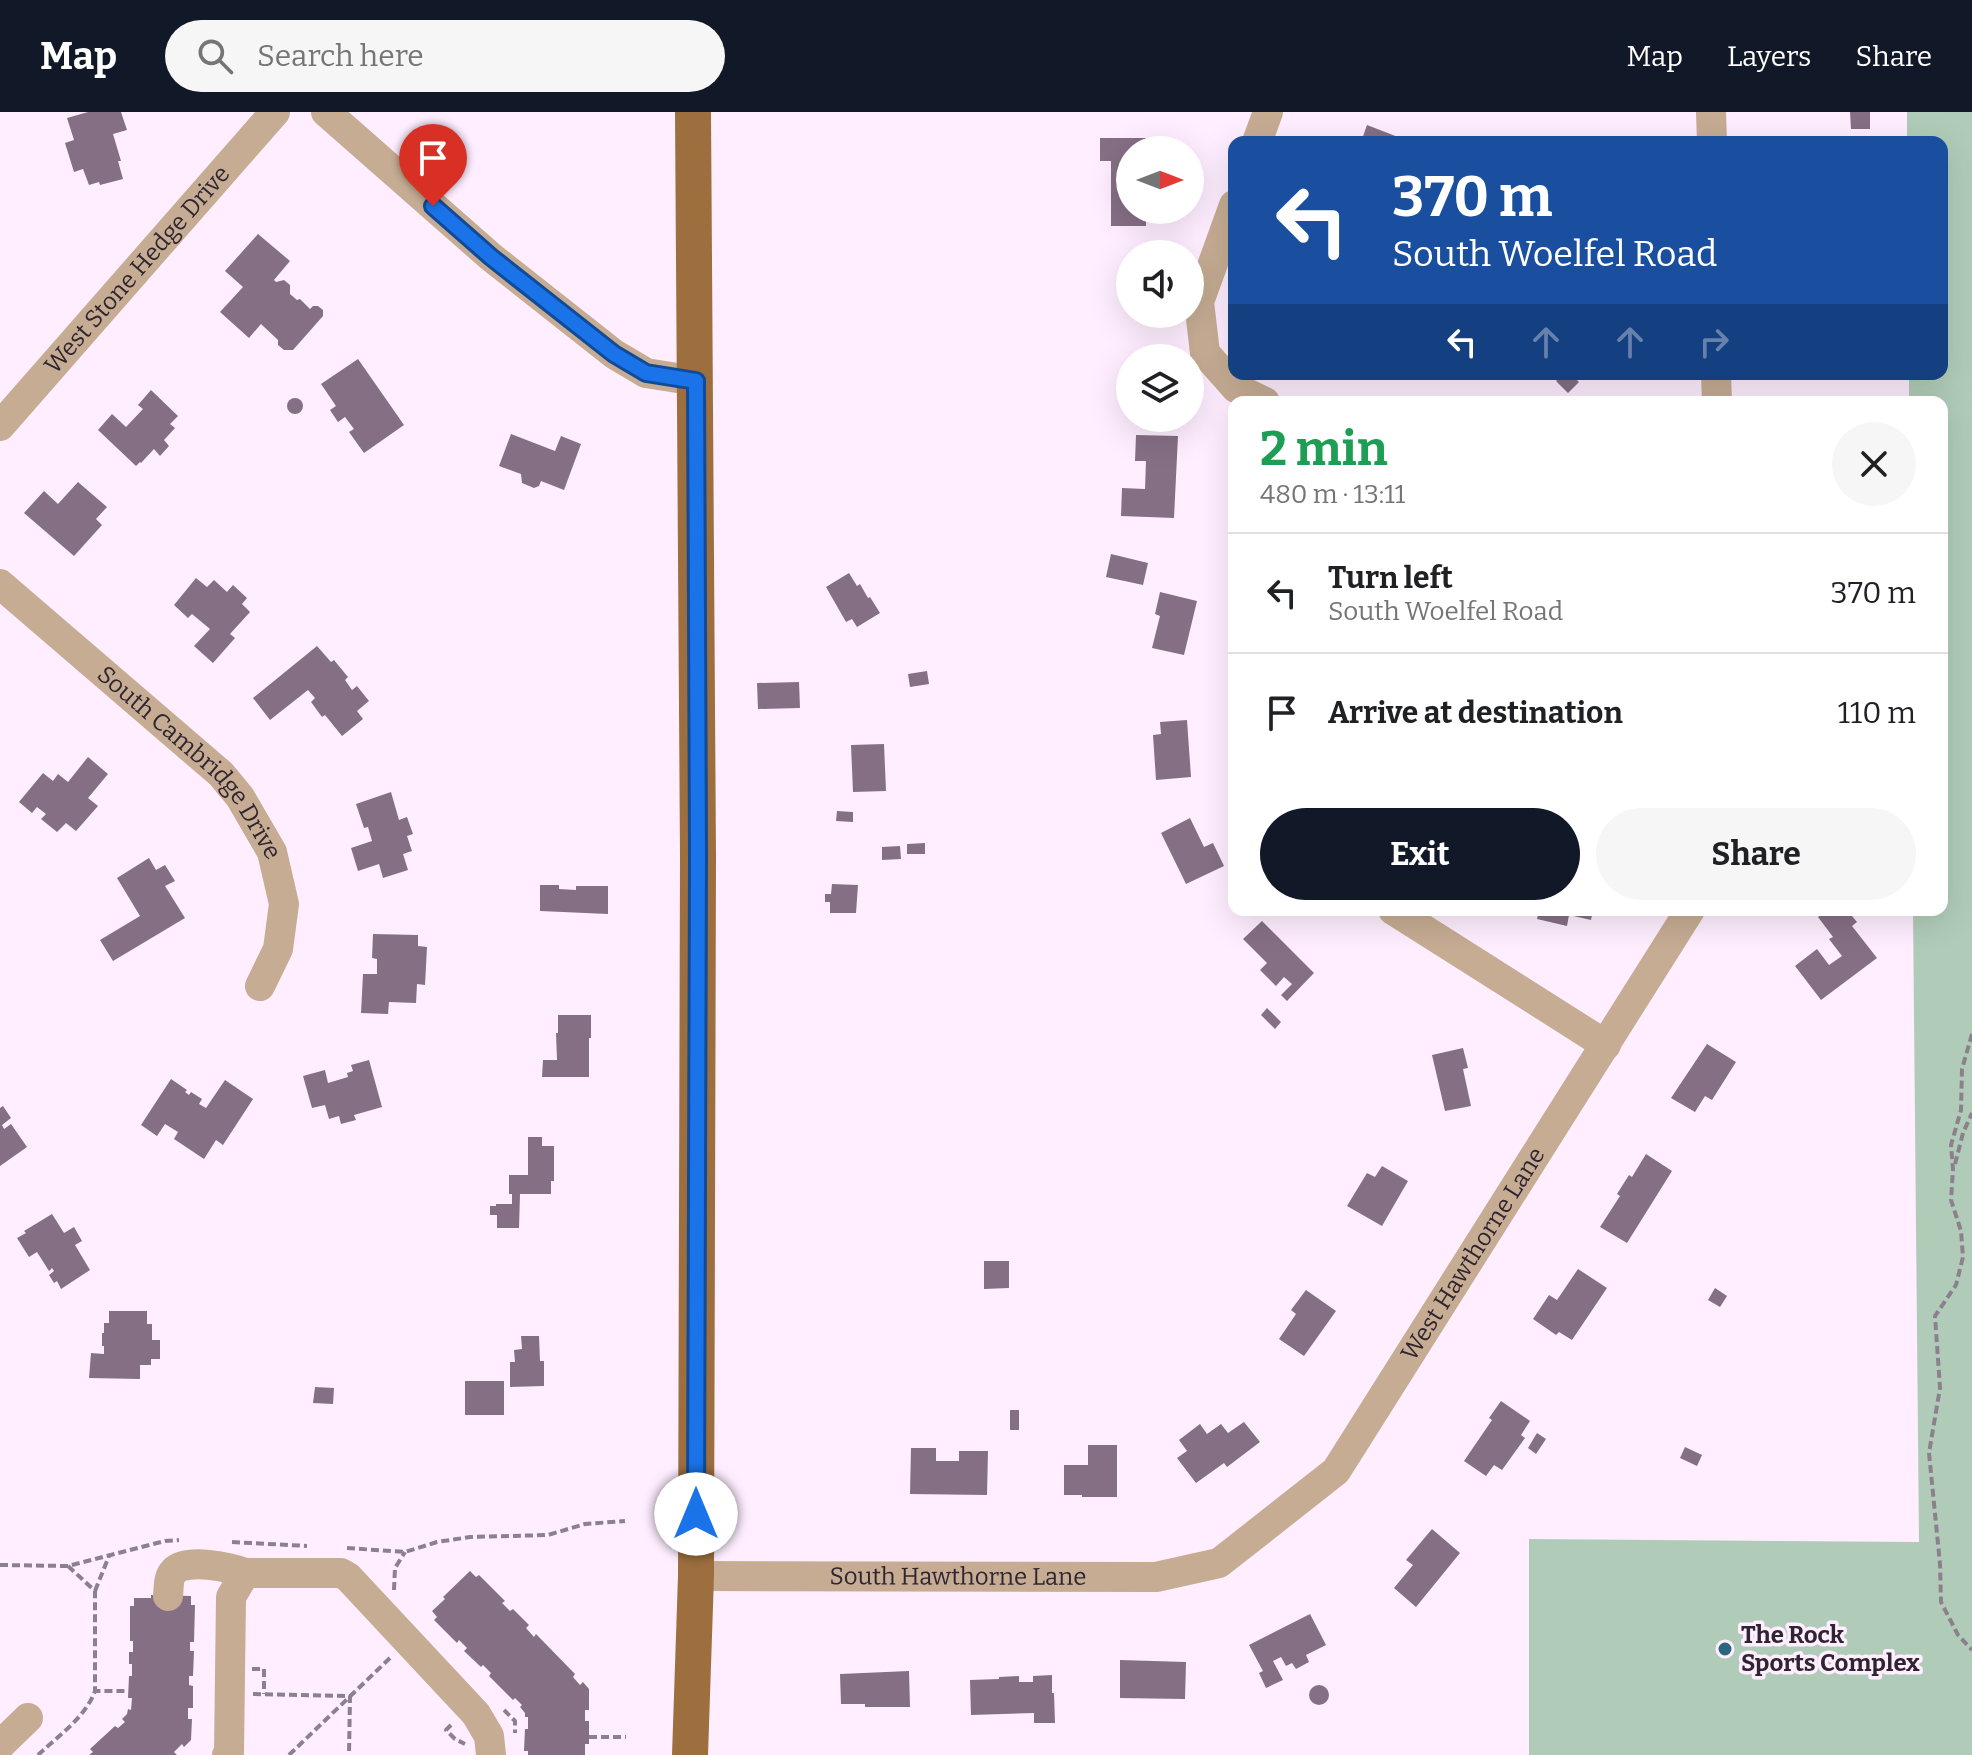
<!DOCTYPE html>
<html lang="en">
<head>
<meta charset="utf-8">
<style>
	:root { --surface:#fff; --page:#f6f6f6; --text:#202124; --muted:#757577; --line:#e0e0e0; --accent:#111827 }
	body { margin:0; font-family:Bitter,serif; background:var(--page); color:var(--text); height:100vh; display:flex; flex-direction:column; font-size:30px; white-space:nowrap }
	* { box-sizing:border-box; margin:0 }
	p { font-size:26px; color:var(--muted) }
	.icon { flex:none; width:44px; height:44px; fill:none; stroke:currentColor; stroke-width:2; stroke-linecap:round; stroke-linejoin:round }
	.map { position:relative; flex:1; overflow:hidden }
	.details { position:absolute; left:1228px; top:284px; width:720px; height:520px; display:flex; flex-direction:column; background:var(--surface); border-radius:16px; box-shadow:0 8px 32px #0002 }
	.details>* { flex:none }
	.banner { position:absolute; left:1228px; top:24px; width:720px; height:244px; border-radius:16px; box-shadow:0 8px 32px #0002; background:#1a4fa0; color:#fff; overflow:hidden }
	.needle { width:52px; rotate:90deg }
	.controls { position:absolute; left:1116px; top:24px; display:grid; gap:16px }
	.controls a { display:grid; place-items:center; width:88px; height:88px; border-radius:50%; background:var(--surface); box-shadow:0 8px 32px #0002; font-size:40px }
	.pin { position:absolute; display:grid; place-items:center; width:68px; height:68px; color:#fff; margin:-82px -34px; border-radius:50% 50% 50% 0; rotate:-45deg; box-shadow:0 0 8px #0007 }
	.pin .icon { rotate:45deg }
	.me { position:absolute; width:88px; margin:-44px; rotate:0deg; stroke-linejoin:round; filter:drop-shadow(0 0 6px #0008) }
	.turn { display:flex; align-items:center; gap:28px; height:168px; padding:0 32px; font-size:36px }
	.turn .icon { width:104px; height:104px; stroke-width:2.5 }
	.turn b { display:block; font-size:56px; line-height:68px }
	.lanes { display:flex; align-items:center; height:76px; padding:0 32px; background:#0003; justify-content:center; gap:40px; direction:ltr }
	.lanes .off { opacity:.35 }
	.round { display:grid; place-items:center; flex:none; width:84px; height:84px; border-radius:42px; background:var(--page) }
	.summary { display:flex; align-items:center; justify-content:space-between; height:136px; padding:0 32px }
	h1 { font-size:48px; font-weight:700; line-height:60px; color:#1e9e55 }
	.primary-button { display:flex; gap:16px; margin-top:auto; padding:16px 32px }
	.primary-button a { flex:1; height:92px; border-radius:48px; background:var(--accent); color:#fff; font-size:32px; font-weight:700; line-height:92px; text-align:center }
	.primary-button a+a { background:var(--page); color:var(--text) }
	ul { padding:0; list-style:none }
	li { display:flex; align-items:center; gap:24px; height:120px; padding:0 32px; border-top:2px solid var(--line) }
	li div { flex:1 }
	li b { display:block; font-size:30px }
	li em { font-style:normal }
	header { display:flex; align-items:center; gap:48px; box-sizing:border-box; height:112px; padding:0 40px; background:var(--accent); color:#fff }
	header strong { font-size:38px }
	nav { display:flex; gap:44px; margin-inline-start:auto; font-size:28px }
	.search { width:560px; height:72px; background:var(--page); display:flex; align-items:center; gap:20px; box-sizing:border-box; padding:0 28px; border-radius:44px; color:var(--muted); font-size:30px }
	.map>svg:first-child { display:block }
	.green { fill:#b0ccb8 }
	.building { fill:#856f85 }
	.lines { fill:none; stroke-linecap:round; stroke-linejoin:round }
	.path { stroke:#8d808e; stroke-width:4; stroke-dasharray:8 4; stroke-linecap:butt }
	.minor { stroke:#c6ac93; stroke-width:30 }
	.major { stroke:#9d6f3f; stroke-width:36 }
	.route-casing { stroke:#114b97; stroke-width:20 }
	.route { stroke:#1a73e8; stroke-width:14 }
	.poi-dot { fill:#2b667e; stroke:#feeeff; stroke-width:3 }
	.labels { text-anchor:middle; stroke-width:7; stroke-linejoin:round; paint-order:stroke }
	.street-label { font-size:24px; fill:#2f2530; stroke:#feeeff }
	.poi-label { font-size:24px; font-weight:bold; fill:#2f2530; stroke:#feeeff; text-anchor:start }
</style>
</head>
<body>
<header>
<strong>Map</strong>
<div class="search"><svg class="icon" aria-label="search" viewBox="0 0 24 24"><circle cx="10" cy="10" r="6"/><path d="M15 15l6 6"/></svg>Search here</div>
<nav><a>Map</a><a>Layers</a><a>Share</a></nav>
</header>
<div class="map">
<svg width="1972" height="1643" viewBox="0 0 1972 1643">
	<rect width="100%" height="100%" fill="#feeeff"/>
	<path class="green" d="M 1907,0 L 1972,0 L 1972,1643 L 1529,1643 L 1529,1427 L 1919,1430 L 1913,798 L 1942,798 L 1942,290 L 1909,290 L 1909,262 L 1942,262 L 1942,30 L 1907,30 Z"/>
	<g class="building">
		<path d="M 88,0 L 121,0 L 127,18 L 113,22 L 121,49 L 118,49 L 123,67 L 100,73 L 99,70 L 89,73 L 83,57 L 74,60 L 65,31 L 74,28 L 67,6 Z"/>
		<path d="M 1850,0 L 1870,0 L 1870,17 L 1851,17 Z"/>
		<path d="M 1367,13 L 1398,25 L 1397,30 L 1361,30 Z"/>
		<path d="M 1100,26 L 1146,26 L 1146,38 L 1130,38 L 1130,98 L 1146,98 L 1146,114 L 1111,114 L 1111,49 L 1100,49 Z"/>
		<path d="M 258,122 L 290,149 L 274,168 L 276,170 L 284,168 L 290,173 L 290,182 L 297,188 L 300,187 L 310,197 L 313,194 L 318,194 L 323,198 L 323,204 L 293,238 L 284,238 L 278,233 L 278,228 L 261,212 L 249,226 L 220,200 L 243,175 L 225,159 Z"/>
		<path d="M 358,247 L 404,313 L 364,341 L 349,320 L 354,317 L 345,305 L 338,310 L 330,298 L 336,294 L 321,272 Z"/>
		<path d="M 1563,262 L 1582,262 L 1576,267 L 1579,270 L 1568,281 L 1556,269 Z"/>
		<path d="M 151,278 L 178,304 L 170,312 L 175,316 L 164,328 L 169,334 L 160,344 L 154,337 L 141,351 L 140,350 L 136,354 L 98,318 L 112,302 L 126,315 L 143,297 L 138,293 Z"/>
		<circle cx="295" cy="294" r="8"/>
		<path d="M 511,322 L 555,339 L 561,324 L 581,332 L 564,378 L 541,369 L 539,374 L 534,376 L 522,371 L 521,362 L 499,354 Z"/>
		<path d="M 1136,323 L 1178,324 L 1174,406 L 1121,404 L 1122,376 L 1145,377 L 1146,349 L 1135,349 Z"/>
		<path d="M 78,370 L 107,395 L 96,407 L 102,413 L 74,444 L 24,401 L 44,379 L 58,392 Z"/>
		<path d="M 1111,442 L 1148,451 L 1143,473 L 1106,465 Z"/>
		<path d="M 849,461 L 857,474 L 860,472 L 868,486 L 870,485 L 880,501 L 857,515 L 852,507 L 846,510 L 826,475 Z"/>
		<path d="M 196,466 L 207,475 L 214,468 L 227,480 L 233,473 L 247,486 L 242,492 L 250,500 L 230,522 L 235,526 L 213,551 L 194,534 L 210,517 L 192,502 L 188,506 L 174,493 Z"/>
		<path d="M 1160,480 L 1197,489 L 1184,543 L 1152,536 L 1160,504 L 1155,502 Z"/>
		<path d="M 317,534 L 331,550 L 334,548 L 348,565 L 345,568 L 352,578 L 357,574 L 369,589 L 357,599 L 363,607 L 342,624 L 325,603 L 322,605 L 311,590 L 315,586 L 308,578 L 270,608 L 253,586 Z"/>
		<path d="M 927,559 L 929,572 L 910,575 L 908,562 Z"/>
		<path d="M 799,570 L 800,596 L 758,597 L 757,571 Z"/>
		<path d="M 1187,608 L 1191,665 L 1156,668 L 1153,623 L 1161,622 L 1160,610 Z"/>
		<path d="M 884,632 L 886,679 L 853,680 L 851,633 Z"/>
		<path d="M 88,645 L 108,662 L 88,686 L 98,694 L 76,719 L 66,711 L 57,720 L 41,707 L 46,702 L 37,695 L 32,701 L 19,690 L 43,661 L 53,669 L 58,662 L 68,670 Z"/>
		<path d="M 391,680 L 399,708 L 407,705 L 413,722 L 407,724 L 412,739 L 403,742 L 408,758 L 383,766 L 379,752 L 358,759 L 351,736 L 372,729 L 368,715 L 364,716 L 356,692 Z"/>
		<path d="M 837,699 L 853,700 L 853,710 L 836,709 Z"/>
		<path d="M 1190,706 L 1204,735 L 1213,731 L 1224,754 L 1186,772 L 1161,721 Z"/>
		<path d="M 925,731 L 925,742 L 907,742 L 907,732 Z"/>
		<path d="M 900,734 L 901,747 L 882,748 L 882,735 Z"/>
		<path d="M 149,746 L 156,758 L 165,753 L 175,769 L 165,774 L 185,806 L 113,849 L 100,828 L 140,804 L 117,766 Z"/>
		<path d="M 832,772 L 858,773 L 856,801 L 830,801 L 830,790 L 825,790 L 825,782 L 831,782 Z"/>
		<path d="M 540,773 L 559,773 L 559,777 L 576,778 L 576,774 L 608,774 L 608,802 L 540,799 Z"/>
		<path d="M 1539,798 L 1593,798 L 1591,808 L 1569,803 L 1567,814 L 1537,807 Z"/>
		<path d="M 1828,798 L 1847,798 L 1857,810 L 1852,814 L 1877,846 L 1821,888 L 1795,854 L 1817,837 L 1829,853 L 1842,844 L 1829,827 L 1833,825 L 1818,805 Z"/>
		<path d="M 1262,809 L 1314,861 L 1287,889 L 1281,883 L 1292,872 L 1284,865 L 1276,874 L 1260,858 L 1267,851 L 1243,827 Z"/>
		<path d="M 373,822 L 418,823 L 418,834 L 427,835 L 425,873 L 417,872 L 416,891 L 389,890 L 388,902 L 361,901 L 363,862 L 377,862 L 377,847 L 372,846 Z"/>
		<path d="M 1267,896 L 1281,910 L 1275,917 L 1261,903 Z"/>
		<path d="M 558,903 L 591,903 L 591,926 L 589,926 L 589,965 L 542,965 L 543,948 L 557,948 L 556,921 L 558,921 Z"/>
		<path d="M 1707,932 L 1736,950 L 1712,988 L 1705,984 L 1695,1000 L 1671,986 Z"/>
		<path d="M 1463,936 L 1468,956 L 1463,957 L 1471,994 L 1445,999 L 1432,943 Z"/>
		<path d="M 369,948 L 382,995 L 354,1003 L 356,1008 L 341,1012 L 339,1004 L 329,1007 L 325,993 L 312,996 L 303,964 L 325,958 L 328,971 L 348,965 L 347,961 L 353,959 L 351,953 Z"/>
		<path d="M 171,967 L 187,978 L 185,980 L 189,983 L 191,980 L 202,987 L 199,992 L 206,996 L 225,968 L 253,987 L 223,1033 L 216,1028 L 204,1047 L 174,1027 L 178,1020 L 165,1012 L 157,1024 L 141,1013 Z"/>
		<path d="M 3,994 L 11,1006 L 2,1013 L 4,1017 L 11,1012 L 27,1035 L 0,1054 L 0,996 Z"/>
		<path d="M 528,1025 L 542,1025 L 542,1034 L 554,1034 L 554,1069 L 551,1069 L 551,1082 L 520,1082 L 519,1116 L 497,1116 L 497,1103 L 490,1103 L 490,1094 L 496,1094 L 496,1092 L 512,1092 L 512,1082 L 509,1082 L 509,1063 L 528,1063 Z"/>
		<path d="M 1646,1042 L 1672,1059 L 1627,1131 L 1600,1115 L 1620,1084 L 1617,1082 L 1629,1063 L 1632,1065 Z"/>
		<path d="M 1382,1054 L 1408,1069 L 1382,1114 L 1347,1094 L 1367,1061 L 1375,1065 Z"/>
		<path d="M 52,1102 L 64,1121 L 74,1115 L 82,1129 L 75,1133 L 90,1158 L 61,1177 L 57,1169 L 54,1171 L 49,1163 L 54,1159 L 52,1156 L 49,1159 L 37,1140 L 29,1145 L 17,1126 L 26,1121 L 24,1119 Z"/>
		<path d="M 984,1149 L 1009,1149 L 1009,1176 L 984,1177 Z"/>
		<path d="M 1578,1157 L 1607,1176 L 1572,1228 L 1559,1220 L 1556,1223 L 1533,1207 L 1549,1183 L 1557,1188 Z"/>
		<path d="M 1715,1176 L 1727,1184 L 1720,1195 L 1708,1188 Z"/>
		<path d="M 1306,1178 L 1336,1199 L 1304,1244 L 1279,1227 L 1296,1202 L 1291,1198 Z"/>
		<path d="M 109,1199 L 147,1199 L 147,1212 L 152,1212 L 152,1228 L 160,1228 L 160,1247 L 151,1247 L 151,1253 L 140,1253 L 140,1267 L 89,1266 L 91,1241 L 104,1242 L 104,1234 L 102,1234 L 102,1221 L 104,1221 L 104,1211 L 109,1211 Z"/>
		<path d="M 521,1224 L 539,1224 L 540,1249 L 544,1249 L 544,1274 L 510,1275 L 510,1250 L 515,1250 L 514,1238 L 522,1237 Z"/>
		<rect x="465" y="1269" width="39" height="34"/>
		<path d="M 315,1275 L 334,1276 L 333,1292 L 313,1291 Z"/>
		<path d="M 1501,1289 L 1530,1309 L 1521,1323 L 1525,1326 L 1502,1358 L 1494,1353 L 1486,1364 L 1464,1349 L 1492,1308 L 1489,1306 Z"/>
		<rect x="1010" y="1298" width="9" height="20"/>
		<path d="M 1244,1310 L 1260,1330 L 1227,1355 L 1224,1351 L 1196,1371 L 1177,1346 L 1187,1339 L 1179,1328 L 1200,1312 L 1207,1322 L 1221,1312 L 1228,1321 Z"/>
		<path d="M 1537,1321 L 1546,1327 L 1536,1342 L 1528,1336 Z"/>
		<path d="M 1088,1333 L 1117,1333 L 1117,1385 L 1082,1385 L 1082,1383 L 1064,1383 L 1064,1353 L 1088,1353 Z"/>
		<path d="M 1685,1335 L 1702,1343 L 1697,1354 L 1680,1346 Z"/>
		<path d="M 911,1336 L 936,1336 L 936,1349 L 959,1349 L 959,1339 L 988,1339 L 987,1383 L 910,1382 Z"/>
		<path d="M 1432,1417 L 1460,1441 L 1416,1495 L 1394,1476 L 1413,1453 L 1406,1448 Z"/>
		<path d="M 470,1459 L 476,1465 L 479,1463 L 505,1489 L 502,1491 L 510,1499 L 513,1497 L 529,1513 L 526,1516 L 534,1525 L 536,1522 L 575,1562 L 573,1565 L 580,1573 L 583,1570 L 589,1577 L 589,1598 L 585,1598 L 585,1609 L 589,1609 L 589,1632 L 585,1632 L 585,1643 L 528,1643 L 528,1639 L 524,1639 L 525,1617 L 528,1617 L 528,1605 L 525,1605 L 525,1601 L 520,1595 L 522,1593 L 515,1586 L 513,1588 L 489,1564 L 491,1561 L 483,1553 L 481,1555 L 464,1539 L 467,1536 L 459,1528 L 457,1531 L 434,1508 L 437,1505 L 432,1499 L 445,1487 L 443,1485 Z"/>
		<path d="M 151,1483 L 191,1484 L 191,1493 L 195,1493 L 194,1530 L 190,1530 L 190,1539 L 194,1539 L 193,1564 L 189,1564 L 189,1573 L 193,1574 L 193,1596 L 188,1596 L 188,1607 L 192,1607 L 191,1628 L 184,1635 L 182,1632 L 174,1640 L 177,1643 L 89,1643 L 93,1640 L 90,1637 L 115,1614 L 118,1616 L 125,1610 L 122,1607 L 127,1602 L 128,1597 L 131,1598 L 132,1586 L 128,1586 L 129,1564 L 132,1564 L 132,1552 L 129,1552 L 129,1540 L 133,1540 L 133,1529 L 130,1529 L 130,1494 L 134,1494 L 134,1486 L 151,1486 Z"/>
		<path d="M 1310,1502 L 1326,1533 L 1306,1543 L 1309,1550 L 1296,1557 L 1292,1551 L 1286,1554 L 1281,1545 L 1273,1549 L 1283,1568 L 1266,1576 L 1259,1561 L 1263,1559 L 1249,1533 Z"/>
		<path d="M 1120,1548 L 1186,1550 L 1185,1587 L 1120,1586 Z"/>
		<path d="M 909,1559 L 910,1595 L 865,1595 L 865,1592 L 841,1592 L 840,1562 Z"/>
		<path d="M 1052,1563 L 1052,1581 L 1054,1581 L 1055,1611 L 1034,1611 L 1034,1601 L 971,1603 L 970,1568 L 999,1567 L 999,1565 L 1019,1564 L 1019,1570 L 1033,1570 L 1033,1564 Z"/>
		<circle cx="1319" cy="1583" r="10"/>
	</g>
	<g class="lines">
		<g class="path">
			<path d="M 1972,922 L 1962,957 L 1961,998 L 1951,1033 L 1953,1057 L 1951,1088 L 1961,1119 L 1963,1145 L 1956,1173 L 1935,1204 L 1940,1276 L 1929,1341 L 1940,1452 L 1941,1490 L 1958,1523 L 1972,1538"/>
			<path d="M 1955,1052 L 1963,1021 L 1972,1001"/>
			<path d="M 232,1430 L 307,1434"/>
			<path d="M 347,1436 L 405,1440 L 437,1430 L 470,1425 L 548,1423 L 585,1412 L 625,1409"/>
			<path d="M 0,1453 L 68,1454 L 165,1429 L 179,1428"/>
			<path d="M 68,1454 L 95,1479 L 95,1579"/>
			<path d="M 394,1478 L 395,1456 L 405,1440"/>
			<path d="M 95,1479 L 109,1444"/>
			<path d="M 252,1557 L 264,1557 L 264,1582"/>
			<path d="M 253,1582 L 350,1584 L 349,1643"/>
			<path d="M 504,1598 L 515,1609 L 515,1621"/>
			<path d="M 451,1613 L 446,1618 L 455,1627 L 465,1632"/>
			<path d="M 589,1625 L 626,1625"/>
			<path d="M 38,1643 C 58,1624 85,1606 95,1579 L 128,1579"/>
			<path d="M 289,1643 L 391,1545"/>
		</g>
		<g class="minor">
			<path d="M 326,0 L 491,145 L 614,242 L 646,261 L 696,269"/>
			<path d="M 1711,0 L 1712,30"/>
			<path d="M 1257,30 L 1268,0"/>
			<path d="M 1234,93 L 1199,190 L 1205,241 L 1236,276 L 1265,290"/>
			<path d="M 1716,262 L 1717,290"/>
			<path id="s1" d="M 0,314 L 275,0"/>
			<path id="s2" d="M 0,472 L 221,662 L 240,685 L 272,740 L 284,792 L 278,837 L 260,874"/>
			<path d="M 1393,798 L 1606,933"/>
			<path id="s3" d="M 696,1464 L 1156,1465 L 1219,1451 L 1336,1359 L 1690,798"/>
			<path d="M 168,1484 C 169,1475 168,1465 174,1459 C 187,1446 230,1455 245,1461"/>
			<path d="M 0,1633 L 28,1606"/>
			<path d="M 227,1643 L 229,1640 L 231,1485 L 245,1461 L 341,1461 L 348,1465 L 476,1602 L 489,1624 L 491,1643"/>
		</g>
		<path class="major" d="M 690,1643 L 696,1464 L 698,744 L 693,0"/>
	</g>
	<g class="lines">
		<defs>
			<path id="route" d="M 433,94 L 491,145 L 614,242 L 646,261 L 696,269 L 698,744 L 696,1402"/>
		</defs>
		<use href="#route" class="route-casing"/>
		<use href="#route" class="route"/>
	</g>
	<circle class="poi-dot" cx="1725" cy="1537" r="8"/>
	<g class="labels">
		<g class="street-label">
			<text dy="8" stroke="none"><textPath href="#s1" startOffset="208">West Stone Hedge Drive</textPath></text>
			<text dy="8" stroke="none"><textPath href="#s2" startOffset="262">South Cambridge Drive</textPath></text>
			<text dy="8" stroke="none"><textPath href="#s3" startOffset="930">West Hawthorne Lane</textPath></text>
			<text dy="8" stroke="none"><textPath href="#s3" startOffset="262">South Hawthorne Lane</textPath></text>
		</g>
		<g class="poi-label">
			<text x="1741" y="1531">The Rock<tspan x="1741" dy="28">Sports Complex</tspan></text>
		</g>
	</g>
</svg>
<div class="controls">
<a><svg class="needle" viewBox="-14 -14 28 28"><path d="M0-13l5 13h-10z" fill="#e53935"/><path d="M0 13l5-13h-10z" fill="#757577"/></svg></a>
<a><svg class="icon" aria-label="sound" viewBox="0 0 24 24"><path d="M4 9h4l5-4v14l-5-4H4zM17 9q2 3 0 6"/></svg></a>
<a><svg class="icon" aria-label="layers" viewBox="0 0 24 24"><path d="M12 4l9 5-9 5-9-5zM3 14l9 5 9-5"/></svg></a>
</div>
<div class="pin" style="left:433px;top:94px;background:#d93025"><svg class="icon" aria-label="arrive" viewBox="0 0 24 24"><path d="M6 21V4h12l-3 4 3 4H6"/></svg></div>
<svg class="me" style="left:696px;top:1402px" viewBox="-20 -20 40 40"><circle r="19" fill="#fff"/><path d="M0-13L10 11 0 6-10 11z" fill="#1a73e8"/></svg>
<div class="banner">
<div class="turn"><svg class="icon" aria-label="left" viewBox="0 0 24 24"><path d="M17 20v-9H6M10 6l-5 5 5 5"/></svg><div><b>370 m</b>South Woelfel Road</div></div>
<div class="lanes"><svg class="icon" aria-label="left" viewBox="0 0 24 24"><path d="M17 20v-9H6M10 6l-5 5 5 5"/></svg><svg class="icon off" aria-label="ahead" viewBox="0 0 24 24"><path d="M12 20V5M6 11l6-6 6 6"/></svg><svg class="icon off" aria-label="ahead" viewBox="0 0 24 24"><path d="M12 20V5M6 11l6-6 6 6"/></svg><svg class="icon off" aria-label="right" viewBox="0 0 24 24"><path d="M7 20v-9h11M14 6l5 5-5 5"/></svg></div>
</div>
<section class="details">
<div class="summary"><div><h1>2 min</h1><p>480 m · 13:11</p></div><a class="round"><svg class="icon" aria-label="close" viewBox="0 0 24 24"><path d="M6 6l12 12M18 6L6 18"/></svg></a></div>
<ul>
<li><svg class="icon" aria-label="left" viewBox="0 0 24 24"><path d="M17 20v-9H6M10 6l-5 5 5 5"/></svg><div><b>Turn left</b><p>South Woelfel Road</p></div><em>370 m</em></li>
<li><svg class="icon" aria-label="arrive" viewBox="0 0 24 24"><path d="M6 21V4h12l-3 4 3 4H6"/></svg><div><b>Arrive at destination</b></div><em>110 m</em></li>
</ul>
<div class="primary-button"><a>Exit</a><a>Share</a></div>
</section>
</div>
</body>
</html>
